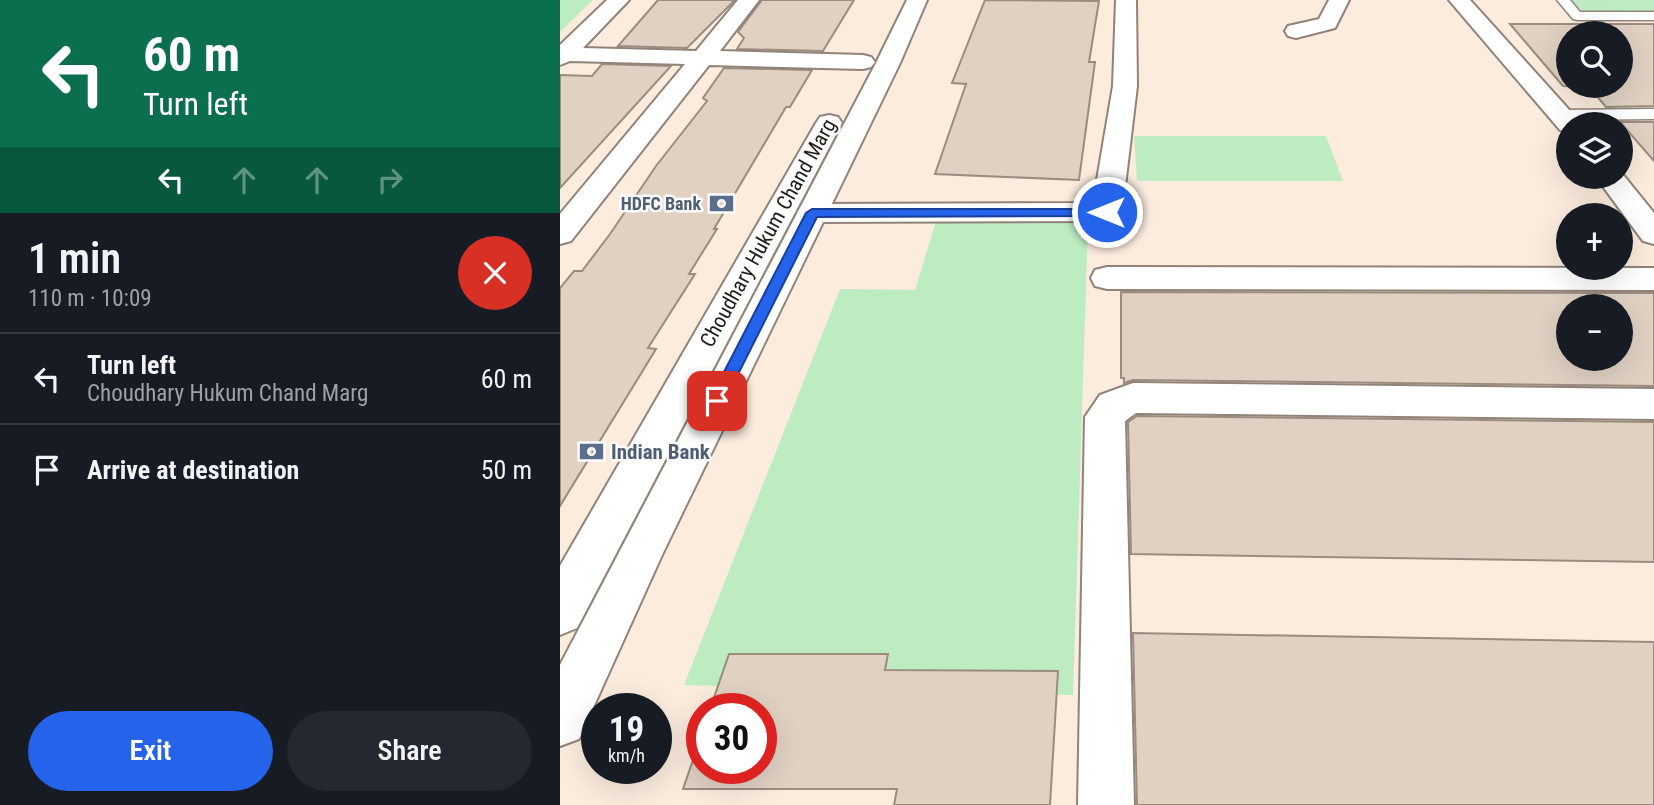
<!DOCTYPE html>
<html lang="en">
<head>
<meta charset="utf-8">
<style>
	:root { --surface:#171b24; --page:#242831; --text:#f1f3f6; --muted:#9ea1a6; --line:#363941; --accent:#2563eb }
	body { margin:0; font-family:"Roboto Condensed",sans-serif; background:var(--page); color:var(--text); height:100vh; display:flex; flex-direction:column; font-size:26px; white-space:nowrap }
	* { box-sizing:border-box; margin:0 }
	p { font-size:23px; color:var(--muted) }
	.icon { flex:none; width:38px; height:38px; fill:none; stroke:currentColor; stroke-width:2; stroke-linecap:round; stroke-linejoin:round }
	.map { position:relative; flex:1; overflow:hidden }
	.drawer { display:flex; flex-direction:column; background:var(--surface); width:560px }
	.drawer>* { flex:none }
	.banner { background:#0b6e4f; color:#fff; overflow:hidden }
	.controls { position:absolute; left:996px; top:21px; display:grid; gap:14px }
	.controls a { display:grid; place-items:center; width:77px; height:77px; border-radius:50%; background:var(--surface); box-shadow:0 7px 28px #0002; font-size:35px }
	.speed { position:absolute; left:21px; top:693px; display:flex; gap:14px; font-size:35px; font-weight:700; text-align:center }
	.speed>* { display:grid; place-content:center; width:91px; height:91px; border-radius:50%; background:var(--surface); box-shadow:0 7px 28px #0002; line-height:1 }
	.speed small { font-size:18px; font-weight:400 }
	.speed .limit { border:10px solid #d22; background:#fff; color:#111 }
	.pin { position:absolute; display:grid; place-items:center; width:60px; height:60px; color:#fff; margin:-30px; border-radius:14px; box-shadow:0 4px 10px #0006 }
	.me { position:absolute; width:77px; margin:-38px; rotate:270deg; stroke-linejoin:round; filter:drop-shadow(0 0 5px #0008) }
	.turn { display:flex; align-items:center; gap:24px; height:147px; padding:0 28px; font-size:32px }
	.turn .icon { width:91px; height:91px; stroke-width:2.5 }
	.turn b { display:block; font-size:49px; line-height:60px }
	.lanes { display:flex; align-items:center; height:66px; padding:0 28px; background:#0003; justify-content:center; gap:35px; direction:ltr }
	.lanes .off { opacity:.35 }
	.round { display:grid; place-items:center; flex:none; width:74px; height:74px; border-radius:37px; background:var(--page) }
	.summary { display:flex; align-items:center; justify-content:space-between; height:119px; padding:0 28px }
	h1 { font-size:42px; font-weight:600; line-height:52px }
	.button { display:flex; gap:14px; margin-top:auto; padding:14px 28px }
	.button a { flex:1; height:80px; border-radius:42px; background:var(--accent); color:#fff; font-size:28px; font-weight:600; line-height:80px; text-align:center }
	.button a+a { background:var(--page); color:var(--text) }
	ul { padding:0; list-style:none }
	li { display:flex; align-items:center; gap:21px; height:91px; padding:0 28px; border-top:2px solid var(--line) }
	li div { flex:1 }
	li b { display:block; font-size:26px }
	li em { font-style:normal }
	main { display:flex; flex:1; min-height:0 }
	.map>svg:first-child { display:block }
	.green { fill:#bdecc3 }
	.building { fill:#e0d1c3; stroke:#9a8c7f; stroke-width:2; fill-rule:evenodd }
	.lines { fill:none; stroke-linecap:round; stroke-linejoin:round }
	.service-casing { stroke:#918377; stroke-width:3 }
	.minor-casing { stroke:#918377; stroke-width:4 }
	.tertiary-casing { stroke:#918377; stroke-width:4 }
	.service { fill:#fff; fill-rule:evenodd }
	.minor { fill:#fff; fill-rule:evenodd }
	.tertiary { fill:#fff; fill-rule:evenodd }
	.route { fill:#2563eb; stroke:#184099; stroke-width:2 }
	.labels { text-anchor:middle; stroke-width:5; stroke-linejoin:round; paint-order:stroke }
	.far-service-label { font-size:18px; font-weight:bold; fill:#4e5e75; stroke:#fcfcfc; text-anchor:end }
	.street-label { font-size:21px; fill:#211c17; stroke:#fcfcfc }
	.service-label { font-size:21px; font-weight:bold; fill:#4e5e75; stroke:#fcfcfc; text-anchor:start }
</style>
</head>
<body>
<main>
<section class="drawer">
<div class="banner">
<div class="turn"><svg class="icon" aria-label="left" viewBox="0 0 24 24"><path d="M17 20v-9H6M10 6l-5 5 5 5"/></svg><div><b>60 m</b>Turn left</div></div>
<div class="lanes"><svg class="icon" aria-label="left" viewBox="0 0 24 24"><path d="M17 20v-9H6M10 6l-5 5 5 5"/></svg><svg class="icon off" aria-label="ahead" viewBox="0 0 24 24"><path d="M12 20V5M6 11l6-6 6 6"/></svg><svg class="icon off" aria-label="ahead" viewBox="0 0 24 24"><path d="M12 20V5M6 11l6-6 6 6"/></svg><svg class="icon off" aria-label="right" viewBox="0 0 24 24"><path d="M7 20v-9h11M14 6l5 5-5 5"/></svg></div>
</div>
<div class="summary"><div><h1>1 min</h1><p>110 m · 10:09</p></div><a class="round" style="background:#d93025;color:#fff"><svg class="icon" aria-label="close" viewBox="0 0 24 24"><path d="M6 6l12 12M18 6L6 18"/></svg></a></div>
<ul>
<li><svg class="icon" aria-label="left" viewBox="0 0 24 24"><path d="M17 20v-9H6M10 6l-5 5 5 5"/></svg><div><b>Turn left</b><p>Choudhary Hukum Chand Marg</p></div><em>60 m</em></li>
<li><svg class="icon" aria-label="arrive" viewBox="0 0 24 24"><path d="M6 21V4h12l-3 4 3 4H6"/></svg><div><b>Arrive at destination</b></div><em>50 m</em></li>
</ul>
<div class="button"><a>Exit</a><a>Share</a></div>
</section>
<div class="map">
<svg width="1094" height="805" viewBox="0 0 1094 805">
	<rect width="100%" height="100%" fill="#fcecde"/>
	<g class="green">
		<path d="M 0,0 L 33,0 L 0,32 Z"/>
		<path d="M 1011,0 L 1094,0 L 1094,12 L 1023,12 Z"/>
		<path d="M 574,136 L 766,136 L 783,181 L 577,181 Z"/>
		<path d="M 378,215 L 528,222 L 513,695 L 124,685 L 280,289 L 355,290 Z"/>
	</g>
	<g class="building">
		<path d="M 98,0 L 175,0 L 127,48 L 58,46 Z"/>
		<path d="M 202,0 L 294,0 L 263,51 L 177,49 L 184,38 L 178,32 Z"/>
		<path d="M 425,0 L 539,1 L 529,62 L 535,62 L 519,180 L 375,174 L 406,84 L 392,83 Z"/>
		<path d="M 950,24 L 1094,24 L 1094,106 L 1046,107 L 1029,87 L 1003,86 ZM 1008,33 L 1060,33 L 1060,86 L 1008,86 Z"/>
		<path d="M 42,64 L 111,66 L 0,188 L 0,75 L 32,76 Z"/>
		<path d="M 164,68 L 252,70 L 230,107 L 226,107 L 154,229 L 157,229 L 129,274 L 135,274 L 88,348 L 96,349 L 0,506 L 0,288 L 14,271 L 22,271 L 50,234 L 96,166 L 147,101 L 143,98 Z"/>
		<path d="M 1060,122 L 1094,122 L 1094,161 Z"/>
		<path d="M 561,292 L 1094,293 L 1094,386 L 573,380 L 564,383 L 564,378 L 561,378 ZM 1008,306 L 1060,306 L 1060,359 L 1008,359 Z"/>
		<path d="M 577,416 L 1094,422 L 1094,562 L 571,554 L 568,422 Z"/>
		<path d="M 573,633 L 1094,642 L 1094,805 L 577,805 Z"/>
		<path d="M 169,654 L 328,654 L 325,670 L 498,671 L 490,805 L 334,805 L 337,789 L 123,789 L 142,734 L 142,768 L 201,768 L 201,709 L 150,709 Z"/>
	</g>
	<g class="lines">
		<defs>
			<g id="service">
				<path d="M 997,0 L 1010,0 L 1020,12 L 1094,12 L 1094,20 L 1017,20 L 1013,19 Z"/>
				<path d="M 1094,109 L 1094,119 L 1001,120 L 993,115 L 1001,110 Z"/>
			</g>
			<g id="minor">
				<path d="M 47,0 L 69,0 L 23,48 L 136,51 L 178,0 L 199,0 L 160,51 L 303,55 L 311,57 L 315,62 L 311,67 L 303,69 L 149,65 L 11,241 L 0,244 L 0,214 L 125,64 L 10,61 L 0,65 L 0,45 Z"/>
				<path d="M 556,0 L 576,0 L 577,86 L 562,212 L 558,218 L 547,221 L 252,222 L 241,219 L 237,213 L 241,207 L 252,204 L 533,203 L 553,86 Z"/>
				<path d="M 769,0 L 789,0 L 775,28 L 736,38 L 728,36 L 725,31 L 728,26 L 759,19 Z"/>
				<path d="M 889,0 L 910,0 L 1022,124 L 1008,124 L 1008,132 L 1000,130 Z"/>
				<path d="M 1060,171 L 1094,213 L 1094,244 L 1083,241 L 1036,177 L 1060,177 Z"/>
				<path d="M 547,267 L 1094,268 L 1094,290 L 547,289 L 535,286 L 531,278 L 535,270 Z"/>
				<path d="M 573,383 L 1094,389 L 1094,419 L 576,413 L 565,421 L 574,805 L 518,805 L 525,417 L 540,395 Z"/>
			</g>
			<g id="tertiary">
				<path d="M 347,0 L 367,0 L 340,63 L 102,555 L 19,739 L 0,746 L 0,665 L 316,63 Z"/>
				<path d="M 269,115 L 278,117 L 282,123 L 17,628 L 0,635 L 0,566 L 256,123 L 260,117 Z"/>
			</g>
		</defs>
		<use href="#service" class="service-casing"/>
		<use href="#minor" class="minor-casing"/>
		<use href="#tertiary" class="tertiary-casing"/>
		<use href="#service" class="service"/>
		<use href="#minor" class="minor"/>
		<use href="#tertiary" class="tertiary"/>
	</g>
	<path class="route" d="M 252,209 L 547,209 L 553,212 L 547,216 L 257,217 L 162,406 L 151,406 L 149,401 L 246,213 Z"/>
	<defs>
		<symbol id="bank-bare" viewBox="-9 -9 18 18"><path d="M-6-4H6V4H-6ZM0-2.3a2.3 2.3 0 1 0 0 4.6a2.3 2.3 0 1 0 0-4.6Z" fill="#5c6f8a" stroke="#fcfcfc" stroke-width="2.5" paint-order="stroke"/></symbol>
	</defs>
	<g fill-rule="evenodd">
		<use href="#bank-bare" x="144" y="186" width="35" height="35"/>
		<use href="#bank-bare" x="14" y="434" width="35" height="35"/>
	</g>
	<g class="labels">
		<g class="far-service-label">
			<text x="141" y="210">HDFC Bank</text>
		</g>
		<g class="street-label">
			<text transform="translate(208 233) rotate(-61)" y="7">Choudhary Hukum Chand Marg</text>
		</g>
		<g class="service-label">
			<text x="51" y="459">Indian Bank</text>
		</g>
	</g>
</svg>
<div class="controls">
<a><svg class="icon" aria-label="search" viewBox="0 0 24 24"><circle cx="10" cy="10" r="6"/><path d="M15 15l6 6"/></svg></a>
<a><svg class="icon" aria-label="layers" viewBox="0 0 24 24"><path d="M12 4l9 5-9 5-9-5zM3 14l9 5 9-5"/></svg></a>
<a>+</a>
<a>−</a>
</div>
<div class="speed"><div>19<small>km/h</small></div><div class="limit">30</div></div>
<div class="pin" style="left:157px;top:401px;background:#d93025"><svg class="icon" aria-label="arrive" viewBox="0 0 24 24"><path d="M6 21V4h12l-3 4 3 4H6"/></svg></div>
<svg class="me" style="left:547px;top:212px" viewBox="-20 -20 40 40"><circle r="17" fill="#2563eb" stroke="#fff" stroke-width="3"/><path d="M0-11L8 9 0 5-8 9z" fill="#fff"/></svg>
</div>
</main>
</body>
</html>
